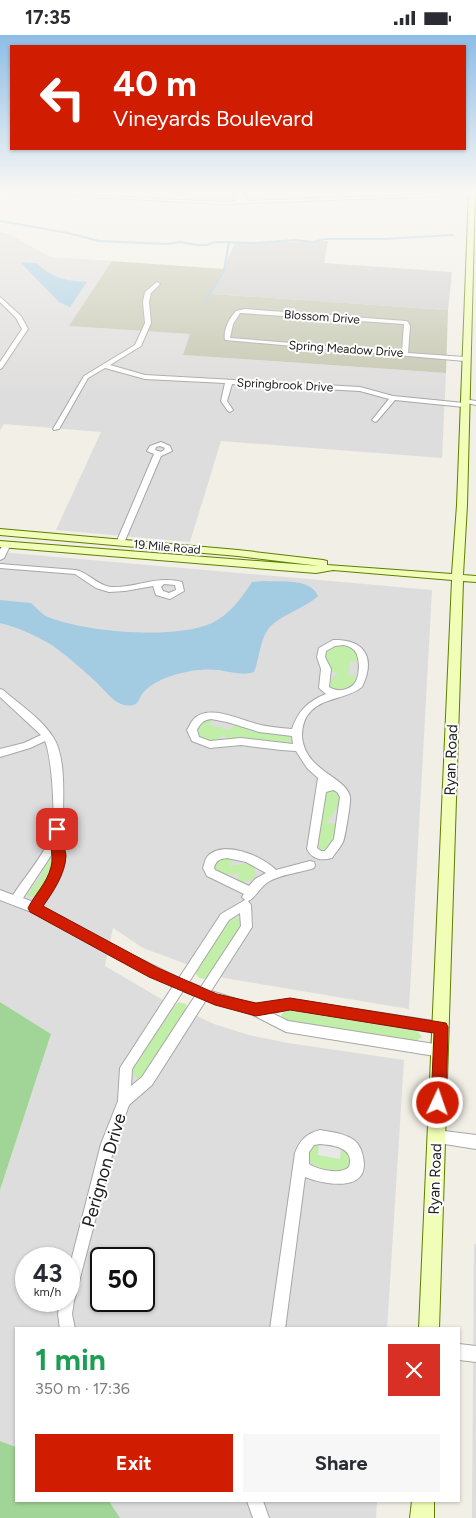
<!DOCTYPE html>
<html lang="en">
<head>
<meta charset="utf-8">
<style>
	:root { --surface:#fff; --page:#f7f7f7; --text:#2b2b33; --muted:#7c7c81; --accent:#d01c00 }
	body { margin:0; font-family:Figtree,sans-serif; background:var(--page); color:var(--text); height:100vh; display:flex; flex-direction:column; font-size:19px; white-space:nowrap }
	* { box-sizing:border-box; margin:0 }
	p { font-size:16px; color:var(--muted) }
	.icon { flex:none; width:28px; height:28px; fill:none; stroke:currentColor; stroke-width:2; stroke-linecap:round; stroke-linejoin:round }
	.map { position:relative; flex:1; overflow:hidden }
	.details { position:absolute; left:15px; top:1292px; width:445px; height:175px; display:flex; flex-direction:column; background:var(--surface); border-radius:0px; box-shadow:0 1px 4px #0004 }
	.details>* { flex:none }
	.hud { position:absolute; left:10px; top:10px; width:456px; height:105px; border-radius:0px; box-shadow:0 1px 4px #0004; background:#d01c00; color:#fff; overflow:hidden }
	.speed { position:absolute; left:15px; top:1212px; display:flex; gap:10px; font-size:25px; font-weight:700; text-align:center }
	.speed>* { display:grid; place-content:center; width:65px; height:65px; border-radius:50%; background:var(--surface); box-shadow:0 1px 4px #0004; line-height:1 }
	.speed small { font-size:12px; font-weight:400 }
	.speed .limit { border:2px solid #111; border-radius:8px; background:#fff; color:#111 }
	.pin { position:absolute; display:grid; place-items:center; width:42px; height:42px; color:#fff; margin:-21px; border-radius:10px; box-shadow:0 2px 8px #0006 }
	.me { position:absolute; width:55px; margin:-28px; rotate:3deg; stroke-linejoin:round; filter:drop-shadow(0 0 4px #0008) }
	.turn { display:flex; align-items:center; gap:18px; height:105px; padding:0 20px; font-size:22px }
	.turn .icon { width:65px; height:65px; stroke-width:2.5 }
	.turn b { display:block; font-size:35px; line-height:42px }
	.round { display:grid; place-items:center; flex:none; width:52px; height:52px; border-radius:0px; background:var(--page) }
	.summary { display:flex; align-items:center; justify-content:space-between; height:85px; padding:0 20px }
	h1 { font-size:30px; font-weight:700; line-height:38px; color:#1e9e55 }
	.primary-button { display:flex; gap:10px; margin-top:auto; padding:10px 20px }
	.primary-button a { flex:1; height:58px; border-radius:0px; background:var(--accent); color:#fff; font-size:20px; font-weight:700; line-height:58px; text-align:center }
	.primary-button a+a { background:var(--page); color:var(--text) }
	.status { display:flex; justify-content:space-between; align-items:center; height:35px; padding:0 25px; background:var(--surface); direction:ltr }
	.status svg { height:14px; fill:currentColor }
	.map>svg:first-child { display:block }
	.residential { fill:#dedddd; fill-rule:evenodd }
	.religious { fill:#cecece }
	.construction { fill:#c4c7b0 }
	.grass { fill:#c1efa8 }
	.forest { fill:#a1d497 }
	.parking { fill:#e8e8e8 }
	.water { fill:#a3cbe2 }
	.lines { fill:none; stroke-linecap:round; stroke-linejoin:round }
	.stream { stroke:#a3cbe2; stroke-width:2 }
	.street-casing { stroke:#a7a7a7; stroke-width:2 }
	.secondary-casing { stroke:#5f7e00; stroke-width:2 }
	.street { fill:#fff; fill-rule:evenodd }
	.secondary { fill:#f1feb7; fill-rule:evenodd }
	.route { fill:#d01c00; stroke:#871200 }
	.labels { text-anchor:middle; stroke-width:4; stroke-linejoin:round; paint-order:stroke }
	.far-street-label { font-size:12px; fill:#202020; stroke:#fff }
	.street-label { font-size:15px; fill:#202020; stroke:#fff }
	.near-street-label { font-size:18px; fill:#202020; stroke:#fff }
</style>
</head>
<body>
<div class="status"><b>17:35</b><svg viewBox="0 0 49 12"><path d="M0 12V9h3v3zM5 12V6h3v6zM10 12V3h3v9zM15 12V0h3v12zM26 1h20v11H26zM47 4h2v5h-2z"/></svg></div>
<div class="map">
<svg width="476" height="1483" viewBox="0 0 476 1483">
	<rect width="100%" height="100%" fill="#f1efe6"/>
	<g class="residential">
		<path d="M 203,156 L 284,156 L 280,164 L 232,166 L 198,164 Z"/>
		<path d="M 0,197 L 9,199 L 50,222 L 112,226 L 70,291 L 191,299 L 184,320 L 446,338 L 442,423 L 221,406 L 190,507 L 56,495 L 101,397 L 4,389 L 0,395 Z"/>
		<path d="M 0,517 L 432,555 L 409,974 L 224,943 L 143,913 L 113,893 L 105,931 L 163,965 L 214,989 L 249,1000 L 288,1008 L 404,1025 L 387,1294 L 16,1294 L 16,1412 L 0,1406 L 0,1155 L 51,999 L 0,967 ZM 26,1224 L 69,1224 L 69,1266 L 26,1266 ZM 101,1224 L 144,1224 L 144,1266 L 101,1266 Z"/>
		<path d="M 474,1209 L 476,1209 L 476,1483 L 472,1483 Z"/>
		<path d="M 109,1466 L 377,1466 L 376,1483 L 120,1483 Z"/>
	</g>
	<path class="religious" d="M 328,206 L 324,228 L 452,237 L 448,275 L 212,259 L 235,208 Z"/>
	<path class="construction" d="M 112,226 L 224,234 L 212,259 L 448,275 L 446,338 L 183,320 L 190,299 L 69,291 Z"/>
	<g class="grass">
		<path d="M 337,610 L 350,612 L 358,617 L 359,627 L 350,626 L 348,640 L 357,641 L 353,650 L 337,655 L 328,651 L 329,647 L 338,638 L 331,637 L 325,622 L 328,615 Z"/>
		<path d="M 213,683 L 210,690 L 230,695 L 234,690 L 252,696 L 288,700 L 292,705 L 287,708 L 240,702 L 227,704 L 224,699 L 216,707 L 205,706 L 198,699 L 199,689 L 206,684 Z"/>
		<path d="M 334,755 L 341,760 L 339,770 L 327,788 L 336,789 L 334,802 L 326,816 L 320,816 L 318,811 L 326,758 Z"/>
		<path d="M 53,820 C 51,836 45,850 34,862 L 29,862 L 27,860 L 41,841 L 49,821 Z"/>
		<path d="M 229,823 L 233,824 L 230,831 L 249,828 L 253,830 L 256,840 C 250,846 244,849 236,846 L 240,839 C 231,839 220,841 214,833 L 217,826 Z"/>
		<path d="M 235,883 L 239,884 L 242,890 L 209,940 L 204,944 L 199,943 L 196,939 L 197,935 L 230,884 Z"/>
		<path d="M 178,967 L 186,969 L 187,975 L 145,1041 L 140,1043 L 135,1042 L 132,1034 Z"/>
		<path d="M 286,975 L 417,996 L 422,1002 L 416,1006 L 285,985 L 281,980 Z"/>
		<path d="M 319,1108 C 334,1111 346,1108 351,1126 L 347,1133 C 335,1138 320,1135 310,1127 L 308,1119 L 312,1112 Z"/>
	</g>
	<g class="forest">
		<path d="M 0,967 L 51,999 L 0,1155 Z"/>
		<path d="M 0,1406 L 16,1412 L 16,1466 L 109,1466 L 120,1483 L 0,1483 Z"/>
	</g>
	<path class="parking" d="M 319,1108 L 341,1112 L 340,1124 L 318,1120 Z"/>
	<g class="water">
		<path d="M 20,227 L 37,228 C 51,243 67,246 87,247 L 70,272 L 59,267 Z"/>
		<path d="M 264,546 C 281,547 311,543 318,561 C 305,574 276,581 267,596 C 260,606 259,625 254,637 C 244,641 230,637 219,635 C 197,632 157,640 142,659 C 140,662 139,666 136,669 C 118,676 107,657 95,646 C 84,636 63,617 50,609 C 35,600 17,592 0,588 L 0,565 L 31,568 C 37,573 41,579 48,582 C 84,597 176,605 212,588 C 230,579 241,564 252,547 Z"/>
	</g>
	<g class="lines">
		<g class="stream">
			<path d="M 0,186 L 68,198 L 99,206 L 168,209 L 180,207 L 196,210 L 207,210 L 215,207 L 255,208 L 295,205 L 313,207 L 325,204 L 383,204 L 453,200"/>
			<path d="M 205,267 L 224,236 L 229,207"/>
		</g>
		<defs>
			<g id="street">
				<path d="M 0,156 L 221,167 L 236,166 L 235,159 L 239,156 L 244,158 L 247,166 L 471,158 L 473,159 L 471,160 L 221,169 L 0,157 Z"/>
				<path d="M 157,247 L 160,249 L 151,258 L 149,267 L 151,288 L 141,311 L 110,330 L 145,340 L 360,352 L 393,361 L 464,368 L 467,370 L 464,372 L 395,365 L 377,386 L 375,387 L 372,385 L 389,364 L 360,356 L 232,349 L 227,366 L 233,375 L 230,377 L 228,376 L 221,366 L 225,348 L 145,344 L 105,333 L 88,343 L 59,394 L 54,395 L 53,394 L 84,341 L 135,310 L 145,288 L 143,267 L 145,257 Z"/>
				<path d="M 0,262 L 21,281 L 28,294 L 2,333 L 0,334 L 0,327 L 22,294 L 16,283 L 0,267 Z"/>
				<path d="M 245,274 L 406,286 L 408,287 L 410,291 L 408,318 L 465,322 L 468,324 L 465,326 L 225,305 C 223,295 229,284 236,276 ZM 240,278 L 404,289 L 402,317 L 230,303 L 233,289 Z"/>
				<path d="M 464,364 L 476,366 L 476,370 L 462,367 L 462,365 Z"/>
				<path d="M 161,407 L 170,411 L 172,416 L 161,421 L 124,508 L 120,510 L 117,510 L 116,508 L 154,419 L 147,416 L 150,411 ZM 160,411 L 165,413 L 164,415 L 161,417 L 155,415 L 156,412 Z"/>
				<path d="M 4,507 L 10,507 L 11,509 L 4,523 L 0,525 L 0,515 Z"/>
				<path d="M 0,529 L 76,535 C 89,538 98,551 111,552 C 137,553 156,540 182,547 L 184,556 L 170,564 L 156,560 L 153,551 L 125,556 L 109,557 L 96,553 L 75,539 L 0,533 ZM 164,549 L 175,550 L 176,555 L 169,558 L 163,556 L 161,552 Z"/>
				<path d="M 333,605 C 365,604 376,623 362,652 C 347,664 325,662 311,676 C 304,683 302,692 302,701 C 304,736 347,742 350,762 C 351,766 345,803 343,807 C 340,813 335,818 332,823 C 321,826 312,824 307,814 L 318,743 L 307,733 L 296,716 L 281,715 L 241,710 L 210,713 L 192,706 L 187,695 C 189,692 191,687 193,685 C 207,668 240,685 257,689 C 268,692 280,693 292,694 C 298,676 308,666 326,659 L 319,653 L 321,634 L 317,622 L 319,613 ZM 344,610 C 347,611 351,612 354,615 C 361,622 360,643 354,649 C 348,656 336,657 329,652 L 331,634 L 325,622 L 326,616 L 335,611 ZM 211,684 L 227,687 L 259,697 L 292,701 L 293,709 L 241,703 L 210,706 L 199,702 L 197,695 C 200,689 203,685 211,684 ZM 333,755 L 337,757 L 340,762 L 334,804 L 325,816 L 321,816 L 317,813 L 326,757 Z"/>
				<path d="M 0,654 L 3,655 C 20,670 41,683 53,702 C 66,722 63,759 63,782 C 62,789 60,798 61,805 C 63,813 66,819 65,827 C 62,843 52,858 42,872 L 122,915 L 179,943 L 221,879 L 245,865 L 242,862 L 244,859 L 207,841 L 203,833 C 204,830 205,825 207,822 C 222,804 263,821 276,835 L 310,826 L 314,827 L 315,830 L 314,833 C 299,838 281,839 268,847 C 260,852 255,864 248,866 L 251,870 L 252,892 L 211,956 L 256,970 L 290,964 L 441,987 L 445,989 L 447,993 L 445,997 L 441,999 L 290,974 L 272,978 L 288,986 L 441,1010 L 445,1012 L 447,1016 L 445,1020 L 441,1022 L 286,997 L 253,980 L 206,965 L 152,1050 L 129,1070 L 115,1109 L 74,1266 L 72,1279 L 75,1294 L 60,1294 L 58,1279 L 60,1266 L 69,1266 L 69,1234 L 101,1109 L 118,1066 L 120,1033 L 173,951 L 114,922 L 34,878 L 0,865 L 0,855 L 13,860 C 25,842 40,824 50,805 C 57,790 52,722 45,706 L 30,713 L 0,722 L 0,714 L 24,708 L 41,700 L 0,662 ZM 54,816 C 56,836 44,852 33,867 L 23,863 ZM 227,823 L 246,827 L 266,838 L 255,844 L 249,851 L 215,835 L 214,833 C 216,825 220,824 227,823 ZM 240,878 L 241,891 L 201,952 L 189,947 L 229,885 ZM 183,956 L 195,961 L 142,1042 L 131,1051 L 132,1034 Z"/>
				<path d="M 320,1095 C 331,1097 344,1098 354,1105 C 359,1109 362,1116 363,1122 C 371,1158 325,1150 305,1142 L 285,1294 L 270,1294 L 295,1118 C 300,1105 306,1099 320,1095 ZM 320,1109 C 334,1110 355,1113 349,1132 C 340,1140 319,1135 309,1129 L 309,1117 L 314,1110 Z"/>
				<path d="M 437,1095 L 476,1100 L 476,1114 L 432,1107 L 430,1102 L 432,1097 Z"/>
				<path d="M 459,1309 L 476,1311 L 476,1327 L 459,1325 Z"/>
				<path d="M 247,1466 L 263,1466 L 269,1483 L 253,1483 Z"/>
			</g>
			<g id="secondary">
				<path d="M 469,156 L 475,156 L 467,470 L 463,540 L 476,541 L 476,547 L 463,546 L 439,1294 L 419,1294 L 452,545 L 333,535 L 316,538 L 0,512 L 0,506 L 320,531 L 238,521 L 0,500 L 0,494 L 238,515 L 323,525 L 327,526 L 327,530 L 452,539 L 457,470 Z"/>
				<path d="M 412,1466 L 434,1466 L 434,1483 L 410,1483 Z"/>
			</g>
		</defs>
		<use href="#street" class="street-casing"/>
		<use href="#secondary" class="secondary-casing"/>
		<use href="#street" class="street"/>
		<use href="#secondary" class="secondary"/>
	</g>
	<linearGradient id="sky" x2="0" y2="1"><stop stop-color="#8cbde6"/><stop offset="0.43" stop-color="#f9f8f4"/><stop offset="1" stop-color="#f9f8f4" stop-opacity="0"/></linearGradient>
	<rect width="476" height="363" fill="url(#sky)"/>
	<path class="route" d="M 57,789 L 61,790 C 63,796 61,800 62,806 C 63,811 66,816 66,821 C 65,839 53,857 43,871 L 158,933 L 217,959 L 256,968 L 290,963 L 446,988 L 448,992 L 446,1068 L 444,1073 L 438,1075 L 433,1073 L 431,1068 L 434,998 L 290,975 L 256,981 L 215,970 L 149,942 L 30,877 L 28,873 C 35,859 47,848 51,832 C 55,818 46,804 52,790 Z"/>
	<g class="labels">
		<g class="far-street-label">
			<text transform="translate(322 282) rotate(4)" y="4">Blossom Drive</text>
			<text transform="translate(346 314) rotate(4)" y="4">Spring Meadow Drive</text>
			<text transform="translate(285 350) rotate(3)" y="4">Springbrook Drive</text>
			<text transform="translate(167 512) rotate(5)" y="4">19 Mile Road</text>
		</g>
		<g class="street-label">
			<text transform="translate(451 725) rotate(-88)" y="5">Ryan Road</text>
			<text transform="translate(435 1144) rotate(-88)" y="5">Ryan Road</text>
		</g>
		<g class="near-street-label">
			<text transform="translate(104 1135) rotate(-74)" y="6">Perignon Drive</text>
		</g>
	</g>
</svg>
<div class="speed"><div>43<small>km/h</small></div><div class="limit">50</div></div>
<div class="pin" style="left:57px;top:794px;background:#d93025"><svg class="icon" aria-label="arrive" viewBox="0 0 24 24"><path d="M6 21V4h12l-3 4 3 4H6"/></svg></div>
<svg class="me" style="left:438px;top:1068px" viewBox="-20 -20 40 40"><circle r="17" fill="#d01c00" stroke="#fff" stroke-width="3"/><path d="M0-11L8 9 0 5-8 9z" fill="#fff"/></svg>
<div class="hud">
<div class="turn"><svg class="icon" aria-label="left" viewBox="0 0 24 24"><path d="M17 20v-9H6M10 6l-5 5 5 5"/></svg><div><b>40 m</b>Vineyards Boulevard</div></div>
</div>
<section class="details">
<div class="summary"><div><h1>1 min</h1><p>350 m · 17:36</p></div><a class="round" style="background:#d93025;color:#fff"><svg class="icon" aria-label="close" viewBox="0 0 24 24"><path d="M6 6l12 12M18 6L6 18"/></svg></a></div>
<div class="primary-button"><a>Exit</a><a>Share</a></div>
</section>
</div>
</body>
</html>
